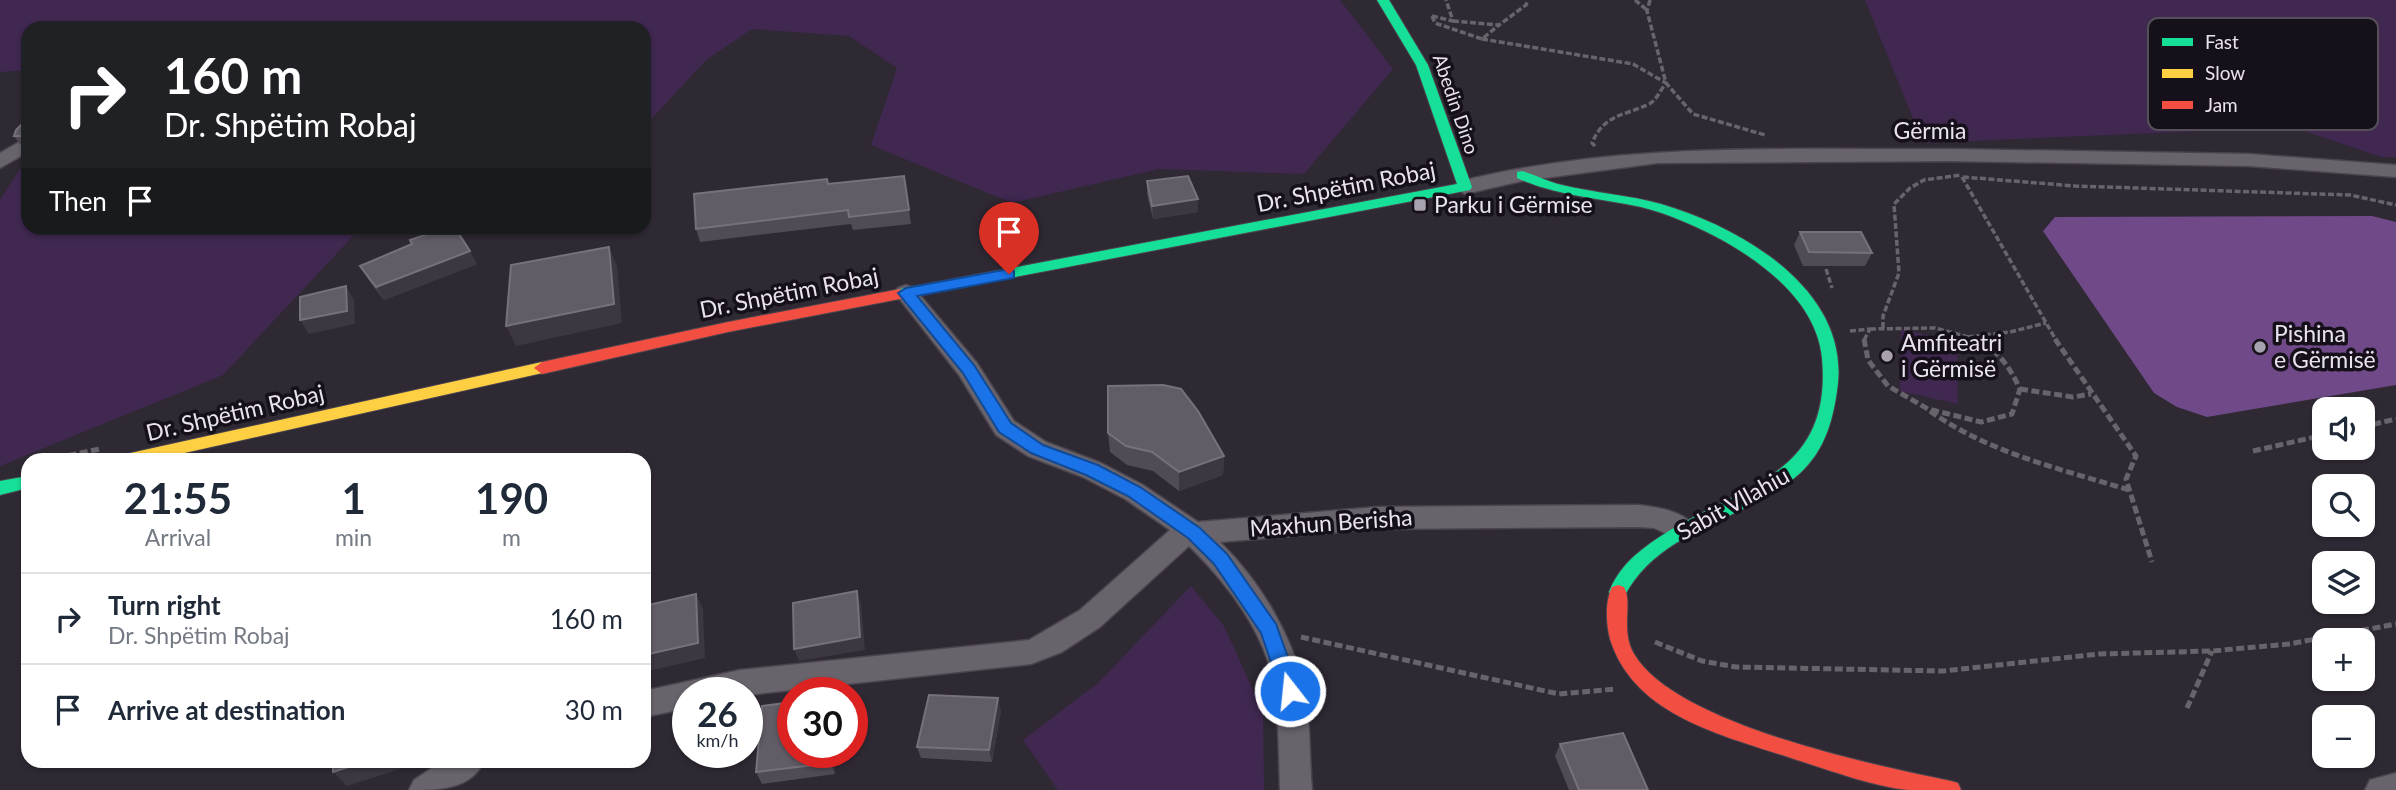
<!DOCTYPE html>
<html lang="en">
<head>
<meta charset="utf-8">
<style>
	:root { --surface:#fff; --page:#f6f6f7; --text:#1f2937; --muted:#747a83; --line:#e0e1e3 }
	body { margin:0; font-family:Lato,sans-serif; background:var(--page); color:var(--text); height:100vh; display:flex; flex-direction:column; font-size:26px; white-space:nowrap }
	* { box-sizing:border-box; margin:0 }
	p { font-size:23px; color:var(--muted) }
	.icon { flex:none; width:38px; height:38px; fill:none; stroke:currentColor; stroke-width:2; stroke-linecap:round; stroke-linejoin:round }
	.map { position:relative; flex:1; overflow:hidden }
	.panel { position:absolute; left:21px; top:453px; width:630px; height:315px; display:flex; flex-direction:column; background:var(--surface); border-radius:21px; box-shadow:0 2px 5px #0004 }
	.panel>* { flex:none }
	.hud { position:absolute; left:21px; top:21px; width:630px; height:214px; border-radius:21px; box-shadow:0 2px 5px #0004; background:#202124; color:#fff; overflow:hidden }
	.controls { position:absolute; left:2312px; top:397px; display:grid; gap:14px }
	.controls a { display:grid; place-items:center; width:63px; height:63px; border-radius:14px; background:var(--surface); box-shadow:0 2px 5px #0004; font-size:35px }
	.speed { position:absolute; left:672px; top:677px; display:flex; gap:14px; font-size:35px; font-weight:700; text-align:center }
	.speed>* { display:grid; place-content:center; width:91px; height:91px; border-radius:50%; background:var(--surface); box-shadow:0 2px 5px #0004; line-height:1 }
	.speed small { font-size:18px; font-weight:400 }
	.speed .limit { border:10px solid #d22; background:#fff; color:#111 }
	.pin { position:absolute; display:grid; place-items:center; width:60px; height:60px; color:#fff; margin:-72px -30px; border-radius:50% 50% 50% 0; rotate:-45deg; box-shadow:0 0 7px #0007 }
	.pin .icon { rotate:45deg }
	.me { position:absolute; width:77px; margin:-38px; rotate:344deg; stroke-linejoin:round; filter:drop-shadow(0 0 5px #0008) }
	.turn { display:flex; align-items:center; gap:24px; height:147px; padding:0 28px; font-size:32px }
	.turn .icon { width:91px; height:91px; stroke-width:2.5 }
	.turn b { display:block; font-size:49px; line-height:60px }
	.then { display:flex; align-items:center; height:66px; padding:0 28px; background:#0003; gap:14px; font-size:26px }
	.eta { display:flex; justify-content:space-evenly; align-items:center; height:119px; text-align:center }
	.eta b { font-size:42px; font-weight:700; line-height:49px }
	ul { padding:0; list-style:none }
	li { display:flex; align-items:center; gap:21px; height:91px; padding:0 28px; border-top:2px solid var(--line) }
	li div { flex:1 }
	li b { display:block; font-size:26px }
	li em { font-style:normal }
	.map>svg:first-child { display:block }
	.green { fill:#402851 }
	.water { fill:#704a88 }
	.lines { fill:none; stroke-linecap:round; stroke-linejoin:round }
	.street-casing { stroke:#4a444d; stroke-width:3 }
	.fast-casing { stroke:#4a444d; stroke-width:2 }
	.slow-casing { stroke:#4a444d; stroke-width:2 }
	.jam-casing { stroke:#4a444d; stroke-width:2 }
	.path-far1 { stroke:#68646b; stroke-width:3.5; stroke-dasharray:6 2.5; stroke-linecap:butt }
	.path { stroke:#68646b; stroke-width:5; stroke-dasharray:8 3.5; stroke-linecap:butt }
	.street { fill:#69646c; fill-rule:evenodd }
	.fast { fill:#16e098; fill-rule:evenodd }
	.slow { fill:#ffcf43; fill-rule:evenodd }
	.jam { fill:#f24e42; fill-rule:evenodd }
	.wall { fill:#504b55 }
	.shaded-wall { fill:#3c3741 }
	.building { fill:#615c65; stroke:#76717b; stroke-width:2 }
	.route { fill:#1a73e8; stroke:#114b97; stroke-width:2 }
	.poi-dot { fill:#a8a1ae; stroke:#151019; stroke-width:2.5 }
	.labels { text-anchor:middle; stroke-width:7; stroke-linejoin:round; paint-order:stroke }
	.far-street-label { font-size:19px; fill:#e9e2ef; stroke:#151019 }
	.street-label { font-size:23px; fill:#e9e2ef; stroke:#151019 }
	.poi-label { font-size:23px; fill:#e9e2ef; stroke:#151019; text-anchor:start }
	.key { fill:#151019; stroke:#554f59; stroke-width:2 }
	.key-label { font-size:19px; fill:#e9e2ef }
</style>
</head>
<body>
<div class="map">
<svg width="2396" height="790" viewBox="0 0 2396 790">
	<rect width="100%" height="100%" fill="#2f2934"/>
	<g class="green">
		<path d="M 0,0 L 1340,0 L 1393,69 L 1304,174 L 1159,169 L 1012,203 L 871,145 L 897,68 L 849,36 L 752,29 L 706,60 L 644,127 L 644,28 L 28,28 L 28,70 L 0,72 Z"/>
		<path d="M 1865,0 L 2396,0 L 2396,157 L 2381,157 L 2292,127 L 1923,143 Z"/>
		<path d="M 28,157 L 28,228 L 384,228 L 354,235 L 223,375 L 0,466 L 0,200 Z"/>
		<path d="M 1901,329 L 1957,342 L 1958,404 L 1900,391 Z"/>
		<path d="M 1191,586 L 1224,626 L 1263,712 L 1264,790 L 1058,790 L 1023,740 L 1098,683 Z"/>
	</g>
	<path class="water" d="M 2372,216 L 2396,222 L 2396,385 L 2207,417 L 2177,407 L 2154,393 L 2043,231 L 2055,217 Z"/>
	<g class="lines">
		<defs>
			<g id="street">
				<path d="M 28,137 L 28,152 L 0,168 L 0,153 Z"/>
				<path d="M 1950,149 L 2249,154 L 2396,165 L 2396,177 L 2249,166 L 1950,161 L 1658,163 L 1522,181 L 1465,194 L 1455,187 L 1458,182 C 1618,141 1786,150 1950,149 Z"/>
				<path d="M 906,285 L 914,288 L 977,363 L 1014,421 L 1046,442 L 1101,463 L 1143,485 L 1198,522 L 1377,507 L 1638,505 C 1657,507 1687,511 1696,530 L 1692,538 L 1683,541 L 1654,528 L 1638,527 L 1377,529 L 1220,542 C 1259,580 1292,634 1304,689 C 1311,721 1309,757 1312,790 L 1280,790 C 1279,758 1279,725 1275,693 C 1269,637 1228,584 1189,546 L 1100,627 L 1062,652 L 1031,664 L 747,695 L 688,693 L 688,708 L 644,717 L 644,691 L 740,670 L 1029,640 L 1080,610 L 1170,530 L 1125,499 L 1083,477 L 1028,456 L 996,435 L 959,375 L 895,293 L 898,288 Z"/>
				<path d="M 442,761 L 484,761 C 471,790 438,790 409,790 L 414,780 Z"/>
				<path d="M 2396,773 L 2396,790 L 2365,790 L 2370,780 Z"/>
			</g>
			<g id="fast">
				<path d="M 1377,0 L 1389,0 L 1428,65 L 1472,187 L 1470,190 L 900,299 L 895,298 L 893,294 L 895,290 L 900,289 L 1457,184 L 1416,65 Z"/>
				<path d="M 1522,171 C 1536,175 1548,182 1562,185 C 1595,193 1629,195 1661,204 C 1740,227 1847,288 1838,383 C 1834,417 1826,450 1799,474 C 1746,521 1659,528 1624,597 L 1618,599 L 1612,597 L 1609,592 C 1619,567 1636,553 1658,538 C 1736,485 1833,480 1822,358 C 1817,305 1768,266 1724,241 C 1698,227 1670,214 1641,207 C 1599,198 1557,196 1517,178 L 1517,172 Z"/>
				<path d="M 28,476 L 28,488 L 0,495 L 0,481 Z"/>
			</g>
			<path id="slow" d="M 542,362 L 550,368 L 547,372 L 153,460 L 118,460 L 120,456 L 126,454 Z"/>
			<g id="jam">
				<path d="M 900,289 L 907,294 L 905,298 L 728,332 L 542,374 L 534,368 L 542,362 L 728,322 Z"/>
				<path d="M 1618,585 L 1624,587 C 1633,603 1620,630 1634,654 C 1675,724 1873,765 1951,781 L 1958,783 L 1961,790 C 1944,790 1925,790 1908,790 C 1870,786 1830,770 1794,759 C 1726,736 1634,717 1610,639 C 1606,624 1605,601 1612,587 Z"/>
			</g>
		</defs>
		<use href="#street" class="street-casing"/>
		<use href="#fast" class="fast-casing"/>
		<use href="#slow" class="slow-casing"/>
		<use href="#jam" class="jam-casing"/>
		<g class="path-far1">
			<path d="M 1635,0 L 1647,10"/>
			<path d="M 1650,0 L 1647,11 L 1666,83 L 1693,114 L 1765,135"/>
			<path d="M 1432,16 L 1435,23 L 1482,39 L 1499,25"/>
			<path d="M 1432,16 L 1453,21 L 1446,0"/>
			<path d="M 1453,21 L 1499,25 L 1526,5 L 1528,0"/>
			<path d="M 1482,39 L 1633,64 L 1666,83 C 1661,89 1656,101 1649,104 C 1624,116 1604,114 1592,143 L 1595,146"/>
			<path d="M 1962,177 L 2056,340"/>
			<path d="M 1963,177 L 2075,186 L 2350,195 L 2396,205"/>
			<path d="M 1826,269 L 1832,288"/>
			<path d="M 1883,328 L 1883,316 L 1899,273 L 1894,204 L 1910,188 L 1924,180 L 1961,175"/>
			<path d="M 1870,329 L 1935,328 L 1980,340"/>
			<path d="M 1850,331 L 1870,329"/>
			<path d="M 1968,337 L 2010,332 L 2046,323"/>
			<path d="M 1864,340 L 1870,329"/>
		</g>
		<g class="path">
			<path d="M 1864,339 L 1868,360 L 1888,386 L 1928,409 L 1981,422 L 2012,414 L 2020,389 C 2009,366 1999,352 1977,339"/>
			<path d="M 2055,339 L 2136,456 L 2126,479 L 2152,562"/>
			<path d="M 2020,389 L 2073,397 L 2091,394"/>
			<path d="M 1930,411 C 1989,453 2061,469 2129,490"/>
			<path d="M 2362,427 L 2396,419"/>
			<path d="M 2253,451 L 2324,435"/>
			<path d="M 46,460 L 100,449"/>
			<path d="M 1301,637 L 1559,694 L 1615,689"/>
			<path d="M 1655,642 L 1702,661 L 1736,667 L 1943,671 L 2099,654 L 2212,651 L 2289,644 L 2396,624"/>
			<path d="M 2187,708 L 2212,651"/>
		</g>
		<use href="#street" class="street"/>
		<use href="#fast" class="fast"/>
		<use href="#slow" class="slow"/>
		<use href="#jam" class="jam"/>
	</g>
	<g class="wall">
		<path d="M 28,118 L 28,154 L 14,136 Z"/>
		<path d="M 904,176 L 911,224 L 853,230 L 851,224 L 700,242 L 696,229 L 828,184 Z"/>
		<path d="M 1147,181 L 1198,212 L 1153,219 L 1147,194 Z"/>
		<path d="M 1800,232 L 1872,253 L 1865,266 L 1803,266 L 1794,245 Z"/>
		<path d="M 477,264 L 384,300 L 368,279 L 360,266 Z"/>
		<path d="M 1108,433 L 1224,456 L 1223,475 L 1179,491 L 1153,471 L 1127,465 L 1110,452 Z"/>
		<path d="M 1001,710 L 992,762 L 921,758 L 917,747 Z"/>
		<path d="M 1560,744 L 1648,790 L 1569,790 L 1555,756 Z"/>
		<path d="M 793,752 L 835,752 L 835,774 L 762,784 L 756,772 Z"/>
	</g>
	<g class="shaded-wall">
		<path d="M 1198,199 L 1198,212 L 1153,219 L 1152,206 Z"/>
		<path d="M 609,247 L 617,266 L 622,323 L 516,346 L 506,326 Z"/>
		<path d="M 470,251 L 477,264 L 384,300 L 376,287 Z"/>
		<path d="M 346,286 L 354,300 L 355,324 L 309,334 L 300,320 Z"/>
		<path d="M 1224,456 L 1223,475 L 1179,491 L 1179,472 Z"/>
		<path d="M 857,591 L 861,604 L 865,650 L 799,661 L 794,649 Z"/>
		<path d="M 696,594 L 703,609 L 705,658 L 644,672 L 644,655 Z"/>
		<path d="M 998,698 L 1001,710 L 992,762 L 989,750 Z"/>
		<path d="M 830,752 L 835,752 L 835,774 L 830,763 Z"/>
		<path d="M 368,761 L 425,761 L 347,786 L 333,772 Z"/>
	</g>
	<g class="building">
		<path d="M 28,118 L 28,136 L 14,136 L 16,130 Z"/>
		<path d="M 904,176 L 909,210 L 849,217 L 848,210 L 696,229 L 694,194 L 827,179 L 828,184 Z"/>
		<path d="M 1188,176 L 1198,199 L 1152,206 L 1147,181 Z"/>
		<path d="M 445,228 L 455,228 L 470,251 L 376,287 L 360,266 L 412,244 L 410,240 Z"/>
		<path d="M 1800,232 L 1861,232 L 1872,253 L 1809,252 Z"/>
		<path d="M 609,247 L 614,304 L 506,326 L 511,265 Z"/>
		<path d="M 346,286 L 347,311 L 300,320 L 300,297 Z"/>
		<path d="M 1163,385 L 1181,389 L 1198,411 L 1224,456 L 1179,472 L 1152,452 L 1126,446 L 1108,433 L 1108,386 Z"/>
		<path d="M 857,591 L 860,637 L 794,649 L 793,603 Z"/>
		<path d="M 696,594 L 698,643 L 644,655 L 644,606 Z"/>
		<path d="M 929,695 L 998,698 L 989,750 L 917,747 Z"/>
		<path d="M 793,702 L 793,752 L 830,752 L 830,763 L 756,772 L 762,706 Z"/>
		<path d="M 1623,733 L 1648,790 L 1579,790 L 1560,744 Z"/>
		<path d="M 333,761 L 368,761 L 333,772 Z"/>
	</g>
	<path class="route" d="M 1009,269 L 1014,271 L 1014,278 L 917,296 L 974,365 L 1011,423 L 1043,445 L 1098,465 L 1140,487 L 1200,528 L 1227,554 L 1276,624 L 1300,691 L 1297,697 L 1290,699 L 1283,697 L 1261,633 L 1214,564 L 1188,538 L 1128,496 L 1086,475 L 1031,453 L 999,432 L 963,373 L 898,293 L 906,288 Z"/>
	<g class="poi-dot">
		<rect x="1413" y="198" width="14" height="14" rx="3.5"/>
		<circle cx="2260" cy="347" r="7"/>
		<circle cx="1887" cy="356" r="7"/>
	</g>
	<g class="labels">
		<g class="far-street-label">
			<text transform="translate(1456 104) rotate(71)" y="7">Abedin Dino</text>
		</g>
		<g class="street-label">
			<text x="1930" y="139">Gërmia</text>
			<text transform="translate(1346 187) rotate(-11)" y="8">Dr. Shpëtim Robaj</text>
			<text transform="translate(789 293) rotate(-11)" y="8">Dr. Shpëtim Robaj</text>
			<text transform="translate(235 413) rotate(-13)" y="8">Dr. Shpëtim Robaj</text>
			<text transform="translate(1733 504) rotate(-29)" y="8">Sabit Vllahiu</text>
			<text transform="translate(1331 523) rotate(-4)" y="8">Maxhun Berisha</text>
		</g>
		<g class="poi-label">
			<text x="1434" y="213">Parku i Gërmise</text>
			<text x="2274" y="342">Pishina<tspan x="2274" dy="26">e Gërmisë</tspan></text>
			<text x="1901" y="351">Amfiteatri<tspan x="1901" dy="26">i Gërmisë</tspan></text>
		</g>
	</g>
	<rect x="2148" y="18" width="230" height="112" rx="10" class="key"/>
	<rect x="2162" y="38" width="31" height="8" fill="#16e098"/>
	<rect x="2162" y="69" width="31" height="9" fill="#ffcf43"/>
	<rect x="2162" y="101" width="31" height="8" fill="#f24e42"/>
	<g class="key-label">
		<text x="2205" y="49">Fast</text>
		<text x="2205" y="80">Slow</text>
		<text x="2205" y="112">Jam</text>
	</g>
</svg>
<div class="controls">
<a><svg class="icon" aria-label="sound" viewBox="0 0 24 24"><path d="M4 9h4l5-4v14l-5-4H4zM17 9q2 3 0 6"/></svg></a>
<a><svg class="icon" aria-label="search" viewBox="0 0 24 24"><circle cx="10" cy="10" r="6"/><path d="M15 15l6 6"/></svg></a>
<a><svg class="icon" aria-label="layers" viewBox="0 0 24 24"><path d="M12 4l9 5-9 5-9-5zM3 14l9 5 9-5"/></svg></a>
<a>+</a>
<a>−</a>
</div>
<div class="speed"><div>26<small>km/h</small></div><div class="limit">30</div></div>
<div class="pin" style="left:1009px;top:274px;background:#d93025"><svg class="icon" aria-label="arrive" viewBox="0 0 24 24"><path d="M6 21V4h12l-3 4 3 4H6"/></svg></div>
<svg class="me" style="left:1290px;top:691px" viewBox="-20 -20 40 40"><circle r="17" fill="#1a73e8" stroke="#fff" stroke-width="3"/><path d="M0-11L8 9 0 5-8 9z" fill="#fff"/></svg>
<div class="hud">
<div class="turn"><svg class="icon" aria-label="right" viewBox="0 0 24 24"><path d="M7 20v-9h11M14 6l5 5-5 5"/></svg><div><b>160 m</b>Dr. Shpëtim Robaj</div></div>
<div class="then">Then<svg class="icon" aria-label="arrive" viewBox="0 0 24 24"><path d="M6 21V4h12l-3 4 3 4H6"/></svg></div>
</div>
<section class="panel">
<div class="eta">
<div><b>21:55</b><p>Arrival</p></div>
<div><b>1</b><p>min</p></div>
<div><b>190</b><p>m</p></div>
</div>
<ul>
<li><svg class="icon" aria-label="right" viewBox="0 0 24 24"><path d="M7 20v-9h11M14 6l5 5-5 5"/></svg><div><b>Turn right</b><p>Dr. Shpëtim Robaj</p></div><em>160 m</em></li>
<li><svg class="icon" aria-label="arrive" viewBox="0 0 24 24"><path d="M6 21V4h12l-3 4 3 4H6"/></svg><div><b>Arrive at destination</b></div><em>30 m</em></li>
</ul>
</section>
</div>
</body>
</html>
